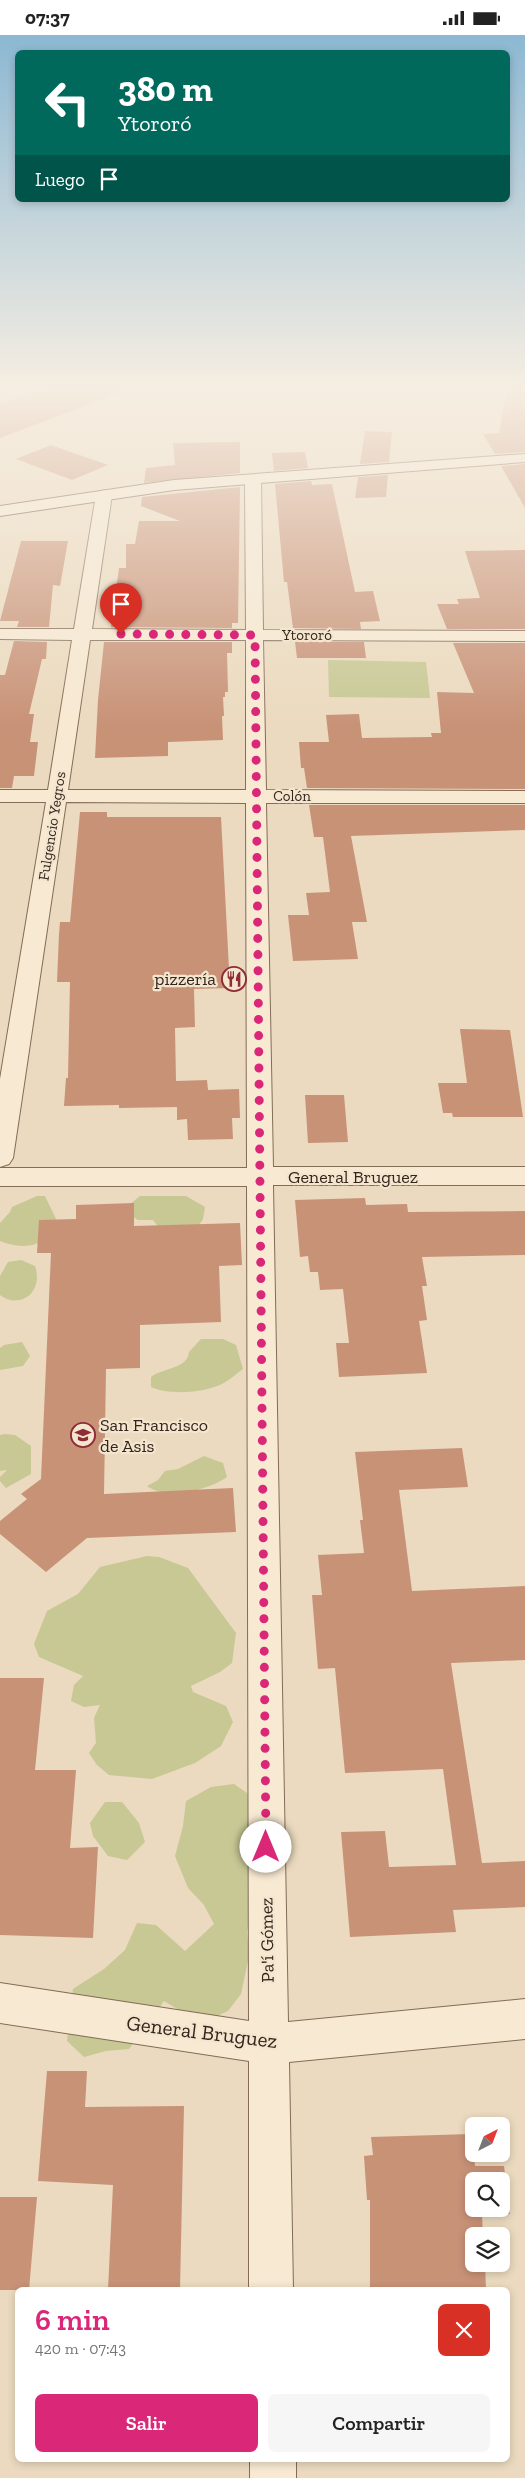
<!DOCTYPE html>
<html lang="es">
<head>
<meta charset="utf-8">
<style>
	:root { --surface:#fff; --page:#f6f6f6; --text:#222; --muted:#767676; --accent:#db2777 }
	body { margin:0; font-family:"Zilla Slab",serif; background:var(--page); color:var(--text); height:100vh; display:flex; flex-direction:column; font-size:19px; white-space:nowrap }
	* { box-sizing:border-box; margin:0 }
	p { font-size:16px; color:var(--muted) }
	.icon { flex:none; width:28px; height:28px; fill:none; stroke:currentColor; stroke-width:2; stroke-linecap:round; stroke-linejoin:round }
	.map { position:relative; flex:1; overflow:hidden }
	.drawer { position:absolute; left:15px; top:2252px; width:495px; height:175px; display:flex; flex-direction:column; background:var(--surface); border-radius:8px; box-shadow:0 2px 8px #0003 }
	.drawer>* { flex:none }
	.banner { position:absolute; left:15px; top:15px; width:495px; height:152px; border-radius:8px; box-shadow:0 2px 8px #0003; background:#00695c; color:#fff; overflow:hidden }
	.needle { width:32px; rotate:42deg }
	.tools { position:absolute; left:465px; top:2082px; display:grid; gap:10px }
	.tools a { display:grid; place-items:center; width:45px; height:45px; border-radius:8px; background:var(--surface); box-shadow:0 2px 8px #0003; font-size:25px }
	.pin { position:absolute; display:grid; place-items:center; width:42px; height:42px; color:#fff; margin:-51px -21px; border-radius:50% 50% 50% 0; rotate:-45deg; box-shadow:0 0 5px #0007 }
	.pin .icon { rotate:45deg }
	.me { position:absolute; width:55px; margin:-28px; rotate:0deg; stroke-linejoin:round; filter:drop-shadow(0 0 4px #0008) }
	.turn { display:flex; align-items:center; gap:18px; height:105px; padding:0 20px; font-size:22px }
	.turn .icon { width:65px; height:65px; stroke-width:2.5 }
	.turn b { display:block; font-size:35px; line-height:42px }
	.then { display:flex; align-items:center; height:48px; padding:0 20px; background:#0003; gap:10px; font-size:19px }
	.round { display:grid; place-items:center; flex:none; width:52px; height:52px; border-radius:8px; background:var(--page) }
	.head { display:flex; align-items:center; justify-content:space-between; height:85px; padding:0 20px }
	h1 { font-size:30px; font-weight:600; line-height:38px; color:var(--accent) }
	.primary-button { display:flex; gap:10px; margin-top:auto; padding:10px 20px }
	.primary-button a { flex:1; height:58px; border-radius:8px; background:var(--accent); color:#fff; font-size:20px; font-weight:600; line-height:58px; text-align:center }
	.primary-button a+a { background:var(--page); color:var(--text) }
	.status { display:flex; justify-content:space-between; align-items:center; height:35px; padding:0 25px; background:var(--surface); direction:ltr }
	.status svg { height:14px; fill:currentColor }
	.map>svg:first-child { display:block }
	.green { fill:#c7c894 }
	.building { fill:#c89277; fill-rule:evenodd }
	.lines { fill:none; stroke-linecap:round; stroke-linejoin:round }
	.minor-casing { stroke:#836c58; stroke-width:2 }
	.secondary-casing { stroke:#654d3c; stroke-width:2 }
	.minor { fill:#f7e9d2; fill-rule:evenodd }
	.secondary { fill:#f7e9d2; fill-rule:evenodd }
	.route { stroke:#db2777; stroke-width:9; stroke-dasharray:0 16.2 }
	.labels { text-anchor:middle; stroke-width:4.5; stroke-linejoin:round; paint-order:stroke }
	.far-street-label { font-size:15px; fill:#33251c; stroke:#f3e5ce }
	.poi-label { font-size:18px; fill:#33251c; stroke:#f3e5ce; text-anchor:end }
	.street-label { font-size:18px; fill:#33251c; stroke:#f3e5ce }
	.near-street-label { font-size:21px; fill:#33251c; stroke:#f3e5ce }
</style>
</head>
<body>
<div class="status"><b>07:37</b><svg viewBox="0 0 49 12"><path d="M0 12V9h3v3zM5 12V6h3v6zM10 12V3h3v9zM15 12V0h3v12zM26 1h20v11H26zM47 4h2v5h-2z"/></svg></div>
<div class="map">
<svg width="525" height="2443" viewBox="0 0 525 2443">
	<rect width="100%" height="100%" fill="#ebdabf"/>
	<g class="green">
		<path d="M 328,625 L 426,627 L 430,663 L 329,662 Z"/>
		<path d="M 37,1161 L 45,1161 L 57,1186 C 54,1191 50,1198 46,1203 C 34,1214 14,1212 0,1206 L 0,1188 L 10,1177 L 12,1172 Z"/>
		<path d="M 140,1161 L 186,1161 L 205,1172 L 203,1184 L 196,1195 L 160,1194 L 153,1185 L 138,1185 L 129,1179 L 129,1170 Z"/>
		<path d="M 21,1225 L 35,1231 C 44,1257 20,1275 0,1260 L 0,1241 L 8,1227 Z"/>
		<path d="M 201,1304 L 223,1304 L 236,1310 L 243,1334 C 235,1340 226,1348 217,1351 C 200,1358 168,1360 151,1352 L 151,1342 C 162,1333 188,1334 189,1317 Z"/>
		<path d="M 22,1307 L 30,1321 L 23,1331 L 0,1335 L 0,1313 L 4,1310 Z"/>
		<path d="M 5,1399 L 15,1400 L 31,1411 L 31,1439 L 6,1453 L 0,1446 L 0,1442 L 7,1435 L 0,1436 L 0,1400 Z"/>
		<path d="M 204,1421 L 223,1428 L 227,1442 C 208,1455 167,1466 147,1451 L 158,1445 L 165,1436 L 178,1434 Z"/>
		<path d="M 147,1521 L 159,1522 L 188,1533 L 236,1598 L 232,1628 L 220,1637 L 191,1651 L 193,1657 L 226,1671 L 233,1687 L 221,1711 L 195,1728 L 152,1744 L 109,1740 L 97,1730 L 89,1718 L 96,1708 L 94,1683 L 100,1670 L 84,1672 L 71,1666 L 74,1650 L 83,1641 L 39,1622 L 34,1609 L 47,1576 L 78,1559 L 100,1532 Z"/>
		<path d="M 234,1749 L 247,1758 L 251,1780 L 251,1874 L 247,1897 L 249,1921 L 241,1959 L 228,1976 L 208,1985 L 179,1975 L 164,1966 L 129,2014 L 106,2016 L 84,2022 L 67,2006 L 73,1954 L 104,1934 L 125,1915 L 137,1888 L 156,1890 L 185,1916 L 214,1889 L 204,1870 L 188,1853 L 175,1821 L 183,1791 L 186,1766 L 211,1752 Z"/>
		<path d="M 105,1767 L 122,1767 L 139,1788 L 145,1807 L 127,1825 L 108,1821 L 93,1801 L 90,1788 Z"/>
	</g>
	<g class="building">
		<path d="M 54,349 L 135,349 L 135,352 L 0,403 L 0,369 Z"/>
		<path d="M 508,349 L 525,349 L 525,417 L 495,419 L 483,399 L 499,398 Z"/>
		<path d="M 365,396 L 392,397 L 389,427 L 360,429 Z"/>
		<path d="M 240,407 L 240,438 L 144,448 L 146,433 L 175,430 L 173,408 Z"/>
		<path d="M 51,410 L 108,430 L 72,445 L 16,424 Z"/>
		<path d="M 305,417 L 308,433 L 274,436 L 272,418 Z"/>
		<path d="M 525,429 L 525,473 L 501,431 Z"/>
		<path d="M 388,440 L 386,462 L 355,463 L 358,442 Z"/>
		<path d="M 311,446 L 312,450 L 332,449 L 355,557 L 373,556 L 380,586 L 360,587 L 361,594 L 293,593 L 287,547 L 284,547 L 275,449 Z"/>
		<path d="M 240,452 L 238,588 L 232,588 L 232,593 L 111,592 L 119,533 L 126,533 L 126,509 L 135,509 L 139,486 L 180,486 L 141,471 L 142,462 Z"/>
		<path d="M 21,506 L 68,506 L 60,551 L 53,550 L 49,592 L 17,592 L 19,586 L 0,586 Z"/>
		<path d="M 525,515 L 525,594 L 447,594 L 437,569 L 459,569 L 457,564 L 480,563 L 465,516 Z"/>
		<path d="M 14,606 L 47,607 L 46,624 L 42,624 L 29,679 L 34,679 L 30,707 L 38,707 L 34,741 L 14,741 L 12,753 L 0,753 L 0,640 L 5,640 Z"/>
		<path d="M 104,607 L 232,607 L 232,618 L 227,618 L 228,657 L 225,657 L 225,662 L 223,662 L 224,681 L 222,681 L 223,705 L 168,707 L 168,721 L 95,723 L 98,665 Z"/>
		<path d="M 295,607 L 364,607 L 366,623 L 297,623 Z"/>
		<path d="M 453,608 L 525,608 L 525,754 L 307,753 L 304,733 L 301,733 L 299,707 L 329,707 L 326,680 L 359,679 L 362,703 L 432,702 L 431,698 L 441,698 L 437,657 L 474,658 Z"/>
		<path d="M 309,770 L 525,770 L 525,795 L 351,801 L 367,887 L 352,887 L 358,924 L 293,926 L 288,880 L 309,880 L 306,858 L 330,857 L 323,802 L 314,802 Z"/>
		<path d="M 80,777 L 107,777 L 107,782 L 221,782 L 230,953 L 194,954 L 195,992 L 175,993 L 176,1046 L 207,1045 L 208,1055 L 239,1054 L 240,1083 L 232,1083 L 233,1104 L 188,1105 L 187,1084 L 177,1085 L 177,1072 L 119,1073 L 119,1070 L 64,1071 L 66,1043 L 68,1043 L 70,947 L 57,947 L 59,899 L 60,887 L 70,887 Z"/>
		<path d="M 460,994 L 510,995 L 523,1082 L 453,1082 L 452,1078 L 443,1078 L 438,1048 L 467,1048 Z"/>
		<path d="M 305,1060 L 344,1060 L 348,1107 L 308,1108 Z"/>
		<path d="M 365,1163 L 366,1170 L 407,1169 L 408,1177 L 525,1176 L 525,1220 L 422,1222 L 427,1251 L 422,1251 L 427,1285 L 419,1286 L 427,1338 L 339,1342 L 336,1308 L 349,1308 L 343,1254 L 320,1255 L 318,1237 L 310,1237 L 308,1221 L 300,1222 L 295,1165 Z"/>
		<path d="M 134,1168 L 134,1191 L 240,1188 L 242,1230 L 219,1231 L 221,1287 L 140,1290 L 140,1333 L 106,1334 L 104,1459 L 233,1453 L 236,1497 L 87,1503 L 46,1537 L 0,1499 L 0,1486 L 27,1464 L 21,1459 L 41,1444 L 51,1218 L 37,1218 L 39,1185 L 76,1184 L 76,1170 Z"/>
		<path d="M 462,1413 L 468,1452 L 399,1455 L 412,1556 L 525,1551 L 525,1625 L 451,1628 L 482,1828 L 525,1826 L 525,1872 L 453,1875 L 456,1897 L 350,1902 L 341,1797 L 385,1796 L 389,1832 L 456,1830 L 443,1734 L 345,1738 L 335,1633 L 318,1634 L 312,1560 L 322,1560 L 318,1520 L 364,1518 L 360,1485 L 363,1485 L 355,1417 Z"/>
		<path d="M 0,1643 L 44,1643 L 35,1735 L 76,1735 L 70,1813 L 98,1812 L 93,1903 L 0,1900 Z"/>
		<path d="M 47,2036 L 87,2036 L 85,2072 L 184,2071 L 180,2255 L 108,2255 L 113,2150 L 38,2146 Z"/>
		<path d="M 471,2099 L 475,2131 L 504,2131 L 510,2179 L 482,2180 L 483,2201 L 474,2201 L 474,2229 L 485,2229 L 486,2255 L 370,2255 L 370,2165 L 367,2165 L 364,2121 L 373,2120 L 371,2102 ZM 474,2146 L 501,2146 L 501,2174 L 474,2174 Z"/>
		<path d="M 0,2162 L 37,2162 L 29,2255 L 0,2255 Z"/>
	</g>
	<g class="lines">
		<defs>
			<g id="minor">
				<path d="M 253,440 L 261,445 L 263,595 L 525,596 L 525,606 L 263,605 L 266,755 L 525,756 L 525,768 L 266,768 L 273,1132 L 525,1132 L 525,1150 L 273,1150 L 288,1987 L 525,1964 L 525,2004 L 289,2027 L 293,2255 L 249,2255 L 249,2026 L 0,1988 L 0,1948 L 249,1986 L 247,1151 L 0,1151 L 0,1133 L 247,1133 L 246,768 L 66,767 L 13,1123 L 9,1129 L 0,1132 L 0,1044 L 46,767 L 0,767 L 0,755 L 48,755 L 72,605 L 0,604 L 0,594 L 74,594 L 96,460 L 104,455 L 112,460 L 92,594 L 246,595 L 245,445 ZM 90,605 L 246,605 L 246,755 L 68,755 Z"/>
				<rect x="250" y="2425" width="46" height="18"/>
			</g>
			<path id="secondary" d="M 525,419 L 525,427 L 174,455 L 0,481 L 0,471 L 174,445 Z"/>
		</defs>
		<use href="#minor" class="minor-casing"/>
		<use href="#secondary" class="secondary-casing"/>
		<use href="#minor" class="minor"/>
		<use href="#secondary" class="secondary"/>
	</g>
	<linearGradient id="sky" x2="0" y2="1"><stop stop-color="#8cb8d3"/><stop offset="0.51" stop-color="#f6eee2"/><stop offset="1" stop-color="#f6eee2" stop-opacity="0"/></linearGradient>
	<rect width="525" height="691" fill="url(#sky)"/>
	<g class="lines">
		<path class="route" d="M 121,599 L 255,600 L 266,1812"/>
	</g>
	<defs>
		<symbol id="restaurant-ring" viewBox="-11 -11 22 22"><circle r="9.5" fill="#f3e5ce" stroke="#8f2b34" stroke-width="1.5"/><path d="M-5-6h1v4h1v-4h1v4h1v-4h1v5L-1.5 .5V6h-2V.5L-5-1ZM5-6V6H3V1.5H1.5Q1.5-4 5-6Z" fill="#8f2b34"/></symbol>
		<symbol id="school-ring" viewBox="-11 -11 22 22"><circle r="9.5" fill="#f3e5ce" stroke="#8f2b34" stroke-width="1.5"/><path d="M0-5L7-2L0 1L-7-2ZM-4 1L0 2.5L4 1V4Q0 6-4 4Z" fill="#8f2b34"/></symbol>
	</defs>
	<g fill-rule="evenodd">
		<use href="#restaurant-ring" x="220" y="930" width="28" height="28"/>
		<use href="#school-ring" x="69" y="1386" width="28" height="28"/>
	</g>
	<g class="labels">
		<g class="far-street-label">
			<text x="307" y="605">Ytororó</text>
			<text x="292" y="766">Colón</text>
			<text transform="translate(52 791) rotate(-81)" y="5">Fulgencio Yegros</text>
		</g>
		<g class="poi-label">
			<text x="216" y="950">pizzería</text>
			<text x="100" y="1396" text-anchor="start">San Francisco<tspan x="100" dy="21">de Asis</tspan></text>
		</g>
		<g class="street-label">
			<text x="353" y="1148">General Bruguez</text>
			<text transform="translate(267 1905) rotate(-91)" y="6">Pa'í Gómez</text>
		</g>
		<g class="near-street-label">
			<text transform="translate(202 1997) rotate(7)" y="7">General Bruguez</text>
		</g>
	</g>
</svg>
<div class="tools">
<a><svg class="needle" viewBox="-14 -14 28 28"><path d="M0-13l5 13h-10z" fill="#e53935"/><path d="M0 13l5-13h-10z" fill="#767676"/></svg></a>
<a><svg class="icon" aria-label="search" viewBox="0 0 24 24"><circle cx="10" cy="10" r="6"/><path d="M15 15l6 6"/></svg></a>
<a><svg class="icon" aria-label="layers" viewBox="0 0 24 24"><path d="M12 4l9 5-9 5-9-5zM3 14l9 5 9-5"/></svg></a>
</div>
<div class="pin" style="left:121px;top:599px;background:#d93025"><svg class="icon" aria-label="arrive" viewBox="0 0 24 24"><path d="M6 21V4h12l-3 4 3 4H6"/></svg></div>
<svg class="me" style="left:266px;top:1812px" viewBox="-20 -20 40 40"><circle r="19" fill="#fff"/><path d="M0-13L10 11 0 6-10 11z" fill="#db2777"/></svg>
<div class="banner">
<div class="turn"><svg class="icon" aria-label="left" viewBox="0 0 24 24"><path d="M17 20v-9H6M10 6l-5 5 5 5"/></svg><div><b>380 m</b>Ytororó</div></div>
<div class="then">Luego<svg class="icon" aria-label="arrive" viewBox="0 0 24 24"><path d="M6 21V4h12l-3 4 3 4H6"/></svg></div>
</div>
<section class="drawer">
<div class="head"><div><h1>6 min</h1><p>420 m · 07:43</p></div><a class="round" style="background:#d93025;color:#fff"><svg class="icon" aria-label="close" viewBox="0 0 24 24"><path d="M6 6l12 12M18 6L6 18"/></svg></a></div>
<div class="primary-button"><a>Salir</a><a>Compartir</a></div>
</section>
</div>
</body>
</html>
